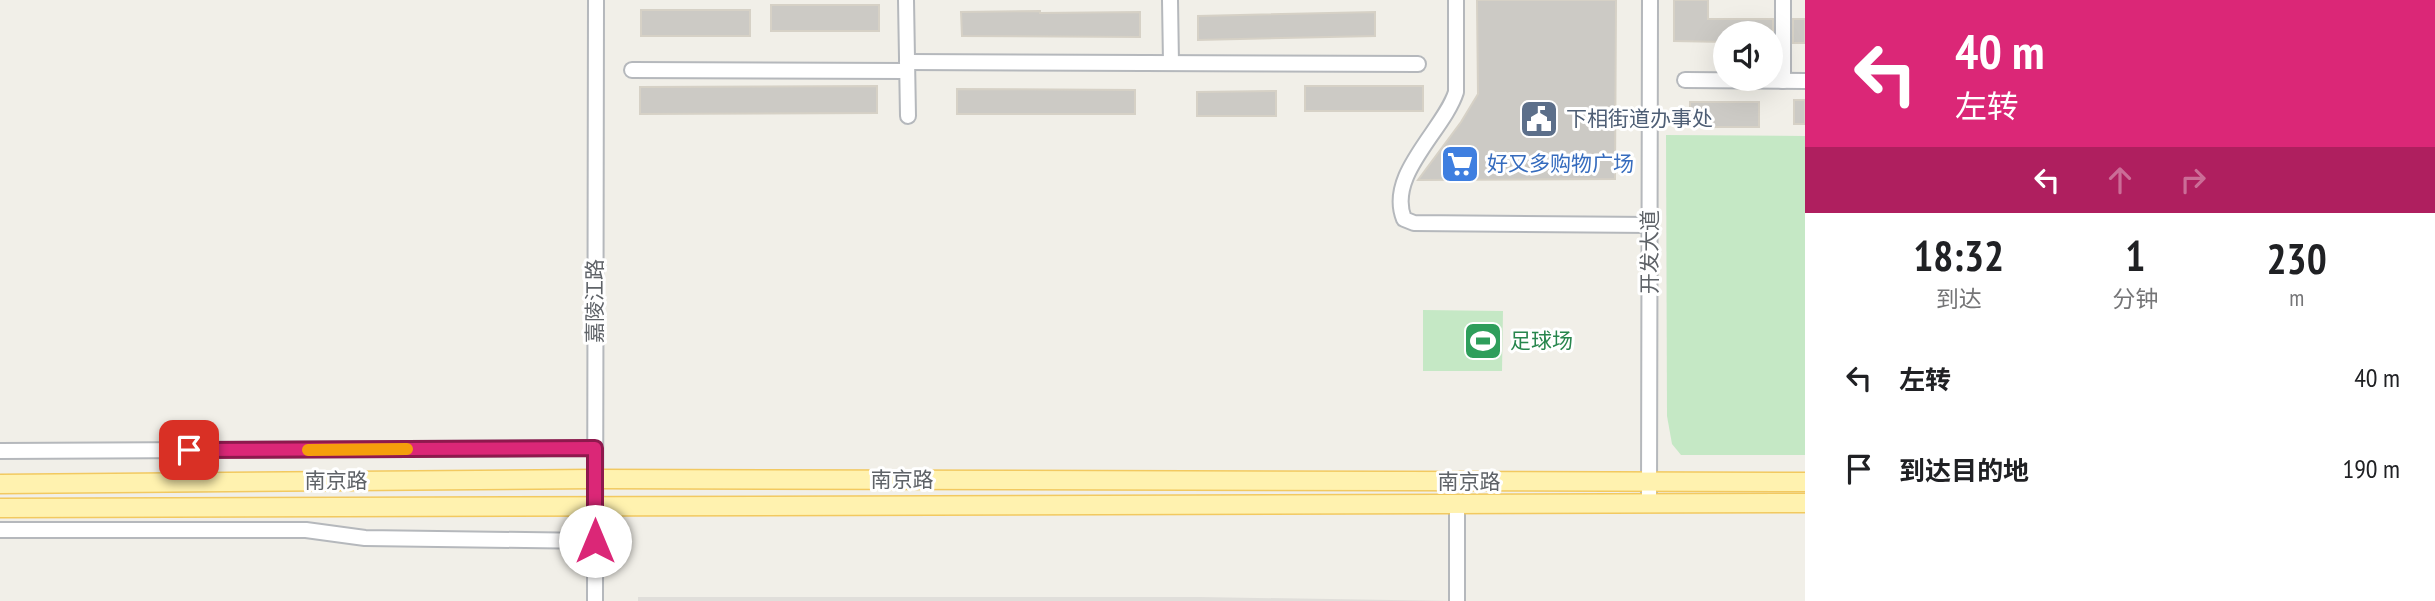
<!DOCTYPE html>
<html lang="zh">
<head>
<meta charset="utf-8">
<style>
	:root { --surface:#fff; --page:#f6f6f6; --text:#202124; --muted:#757577 }
	body { margin:0; font-family:"PT Sans Narrow","Noto Sans SC",sans-serif; background:var(--page); color:var(--text); height:100vh; display:flex; flex-direction:column; font-size:26px; white-space:nowrap }
	* { box-sizing:border-box; margin:0 }
	p { font-size:23px; color:var(--muted) }
	.icon { flex:none; width:38px; height:38px; fill:none; stroke:currentColor; stroke-width:2; stroke-linecap:round; stroke-linejoin:round }
	.map { position:relative; flex:1; overflow:hidden }
	.drawer { display:flex; flex-direction:column; background:var(--surface); width:630px }
	.drawer>* { flex:none }
	.top-card { background:#db2777; color:#fff; overflow:hidden }
	.buttons { position:absolute; left:1713px; top:21px; display:grid; gap:14px }
	.buttons a { display:grid; place-items:center; width:70px; height:70px; border-radius:50%; background:var(--surface); box-shadow:0 7px 28px #0002; font-size:35px }
	.pin { position:absolute; display:grid; place-items:center; width:60px; height:60px; color:#fff; margin:-30px; border-radius:14px; box-shadow:0 4px 10px #0006 }
	.me { position:absolute; width:77px; margin:-38px; rotate:0deg; stroke-linejoin:round; filter:drop-shadow(0 0 5px #0008) }
	.turn { display:flex; align-items:center; gap:24px; height:147px; padding:0 35px; font-size:32px }
	.turn .icon { width:91px; height:91px; stroke-width:2.5 }
	.turn b { display:block; font-size:49px; line-height:60px }
	.lanes { display:flex; align-items:center; height:66px; padding:0 35px; background:#0003; justify-content:center; gap:35px; direction:ltr }
	.lanes .off { opacity:.35 }
	.eta { display:flex; justify-content:space-evenly; align-items:center; height:119px; text-align:center }
	.eta b { font-size:42px; font-weight:600; line-height:49px }
	ul { padding:0; list-style:none }
	li { display:flex; align-items:center; gap:21px; height:91px; padding:0 35px }
	li div { flex:1 }
	li b { display:block; font-size:26px }
	li em { font-style:normal }
	main { display:flex; flex:1; min-height:0 }
	.map>svg:first-child { display:block }
	.industrial { fill:#e0deda }
	.green { fill:#c5e8c5 }
	.building { fill:#cccac5; stroke:#d6d1c6; stroke-width:2 }
	.lines { fill:none; stroke-linecap:round; stroke-linejoin:round }
	.minor-casing { stroke:#b5b8bc; stroke-width:18 }
	.major-casing { stroke:#f2c960; stroke-width:21 }
	.minor { stroke:#fff; stroke-width:14 }
	.major { stroke:#fff2af; stroke-width:18 }
	.route-casing { stroke:#8e194d; stroke-width:18 }
	.route { stroke:#db2777; stroke-width:12 }
	.slow { stroke:#f59e0b; stroke-width:12 }
	.labels { text-anchor:middle; stroke-width:6; stroke-linejoin:round; paint-order:stroke }
	.service-label { font-size:21px; fill:#4e5e75; stroke:#fff; text-anchor:start }
	.shop-label { font-size:21px; fill:#366cbe; stroke:#fff; text-anchor:start }
	.street-label { font-size:21px; fill:#5f6368; stroke:#fff }
	.leisure-label { font-size:21px; fill:#27864d; stroke:#fff; text-anchor:start }
</style>
</head>
<body>
<main>
<div class="map">
<svg width="1805" height="601" viewBox="0 0 1805 601">
	<rect width="100%" height="100%" fill="#f1efe8"/>
	<path class="industrial" d="M 638,597 L 1200,597 L 1452,601 L 638,601 Z"/>
	<g class="green">
		<path d="M 1666,135 L 1805,136 L 1805,455 L 1681,455 L 1672,444 L 1667,416 Z"/>
		<path d="M 1423,310 L 1503,311 L 1502,371 L 1423,371 Z"/>
	</g>
	<g class="building">
		<path d="M 1477,0 L 1616,0 L 1615,179 L 1418,180 L 1461,122 L 1478,94 Z"/>
		<path d="M 1674,0 L 1708,0 L 1708,19 L 1773,19 L 1773,42 L 1771,42 L 1771,33 L 1726,33 L 1726,42 L 1674,41 Z"/>
		<rect x="771" y="5" width="108" height="26"/>
		<rect x="641" y="10" width="109" height="26"/>
		<path d="M 1040,11 L 1040,13 L 1140,12 L 1140,37 L 962,36 L 961,12 Z"/>
		<path d="M 1375,12 L 1375,36 L 1198,40 L 1198,16 Z"/>
		<rect x="1793" y="19" width="12" height="24"/>
		<path d="M 877,86 L 877,113 L 640,114 L 640,87 Z"/>
		<rect x="1305" y="86" width="118" height="25"/>
		<path d="M 957,89 L 1135,90 L 1135,114 L 957,114 Z"/>
		<path d="M 1276,91 L 1276,116 L 1197,116 L 1197,92 Z"/>
		<rect x="1794" y="100" width="11" height="24"/>
		<rect x="1690" y="102" width="69" height="25"/>
	</g>
	<g class="lines">
		<defs>
			<g id="minor">
				<path d="M 906,0 L 908,116"/>
				<path d="M 1170,0 L 1171,63"/>
				<path d="M 1456,0 L 1456,92 C 1444,130 1386,175 1404,219 L 1414,223 L 1650,225"/>
				<path d="M 907,62 L 1418,64"/>
				<path d="M 632,70 L 907,71"/>
				<path d="M 1685,80 L 1805,81"/>
				<path d="M 1783,81 L 1783,0"/>
				<path d="M 0,451 L 595,448"/>
				<path d="M 1649,503 L 1650,0"/>
				<path d="M 0,530 L 306,530 L 365,538 L 595,541"/>
				<path d="M 595,601 L 596,0"/>
				<path d="M 1457,601 L 1457,503"/>
			</g>
			<g id="major">
				<path d="M 0,484 L 594,479 L 1805,482"/>
				<path d="M 0,508 L 1805,503"/>
			</g>
		</defs>
		<use href="#minor" class="minor-casing"/>
		<use href="#major" class="major-casing"/>
		<use href="#minor" class="minor"/>
		<use href="#major" class="major"/>
	</g>
	<g class="lines">
		<defs>
			<path id="route" d="M 189,450 L 595,448 L 595,541"/>
		</defs>
		<use href="#route" class="route-casing"/>
		<use href="#route" class="route"/>
		<path class="slow" d="M 308,450 L 407,449"/>
	</g>
	<defs>
		<symbol id="civic-square" viewBox="-11 -11 22 22"><rect x="-9" y="-9" width="18" height="18" rx="4" fill="#5c6f8a" stroke="#fff"/><path d="M-.6-6.5H3V-4.5H.6V-3L4-1V1h2V6H-6V1h2V-1L-.6-3ZM-1.2 2.5V6h2.4V2.5Z" fill="#fff"/></symbol>
		<symbol id="supermarket-square" viewBox="-11 -11 22 22"><rect x="-9" y="-9" width="18" height="18" rx="4" fill="#3f7fe0" stroke="#fff"/><path d="M-6-5.5h2.5l.6 2H6L4.5 2H-2.5L-4.4-4H-6ZM-1.5 3.2a1.3 1.3 0 1 0 .1 0ZM3 3.2a1.3 1.3 0 1 0 .1 0Z" fill="#fff"/></symbol>
		<symbol id="stadium-square" viewBox="-11 -11 22 22"><rect x="-9" y="-9" width="18" height="18" rx="4" fill="#2e9e5b" stroke="#fff"/><path d="M0-5a6.5 5 0 1 0 0 10a6.5 5 0 1 0 0-10ZM-3.5-1.8h7v3.6h-7Z" fill="#fff"/></symbol>
	</defs>
	<g fill-rule="evenodd">
		<use href="#civic-square" x="1517" y="97" width="44" height="44"/>
		<use href="#supermarket-square" x="1438" y="142" width="44" height="44"/>
		<use href="#stadium-square" x="1461" y="319" width="44" height="44"/>
	</g>
	<g class="labels">
		<g class="service-label">
			<text x="1566" y="126">下相街道办事处</text>
		</g>
		<g class="shop-label">
			<text x="1487" y="171">好又多购物广场</text>
		</g>
		<g class="street-label">
			<text transform="translate(1650 252) rotate(-90)" y="7">开发大道</text>
			<text transform="translate(595 301) rotate(-90)" y="7">嘉陵江路</text>
			<text x="902" y="487">南京路</text>
			<text x="336" y="488">南京路</text>
			<text x="1469" y="489">南京路</text>
		</g>
		<g class="leisure-label">
			<text x="1510" y="348">足球场</text>
		</g>
	</g>
</svg>
<div class="buttons">
<a><svg class="icon" aria-label="sound" viewBox="0 0 24 24"><path d="M4 9h4l5-4v14l-5-4H4zM17 9q2 3 0 6"/></svg></a>
</div>
<div class="pin" style="left:189px;top:450px;background:#d93025"><svg class="icon" aria-label="arrive" viewBox="0 0 24 24"><path d="M6 21V4h12l-3 4 3 4H6"/></svg></div>
<svg class="me" style="left:595px;top:541px" viewBox="-20 -20 40 40"><circle r="19" fill="#fff"/><path d="M0-13L10 11 0 6-10 11z" fill="#db2777"/></svg>
</div>
<section class="drawer">
<div class="top-card">
<div class="turn"><svg class="icon" aria-label="left" viewBox="0 0 24 24"><path d="M17 20v-9H6M10 6l-5 5 5 5"/></svg><div><b>40 m</b>左转</div></div>
<div class="lanes"><svg class="icon" aria-label="left" viewBox="0 0 24 24"><path d="M17 20v-9H6M10 6l-5 5 5 5"/></svg><svg class="icon off" aria-label="ahead" viewBox="0 0 24 24"><path d="M12 20V5M6 11l6-6 6 6"/></svg><svg class="icon off" aria-label="right" viewBox="0 0 24 24"><path d="M7 20v-9h11M14 6l5 5-5 5"/></svg></div>
</div>
<div class="eta">
<div><b>18:32</b><p>到达</p></div>
<div><b>1</b><p>分钟</p></div>
<div><b>230</b><p>m</p></div>
</div>
<ul>
<li><svg class="icon" aria-label="left" viewBox="0 0 24 24"><path d="M17 20v-9H6M10 6l-5 5 5 5"/></svg><div><b>左转</b></div><em>40 m</em></li>
<li><svg class="icon" aria-label="arrive" viewBox="0 0 24 24"><path d="M6 21V4h12l-3 4 3 4H6"/></svg><div><b>到达目的地</b></div><em>190 m</em></li>
</ul>
</section>
</main>
</body>
</html>
